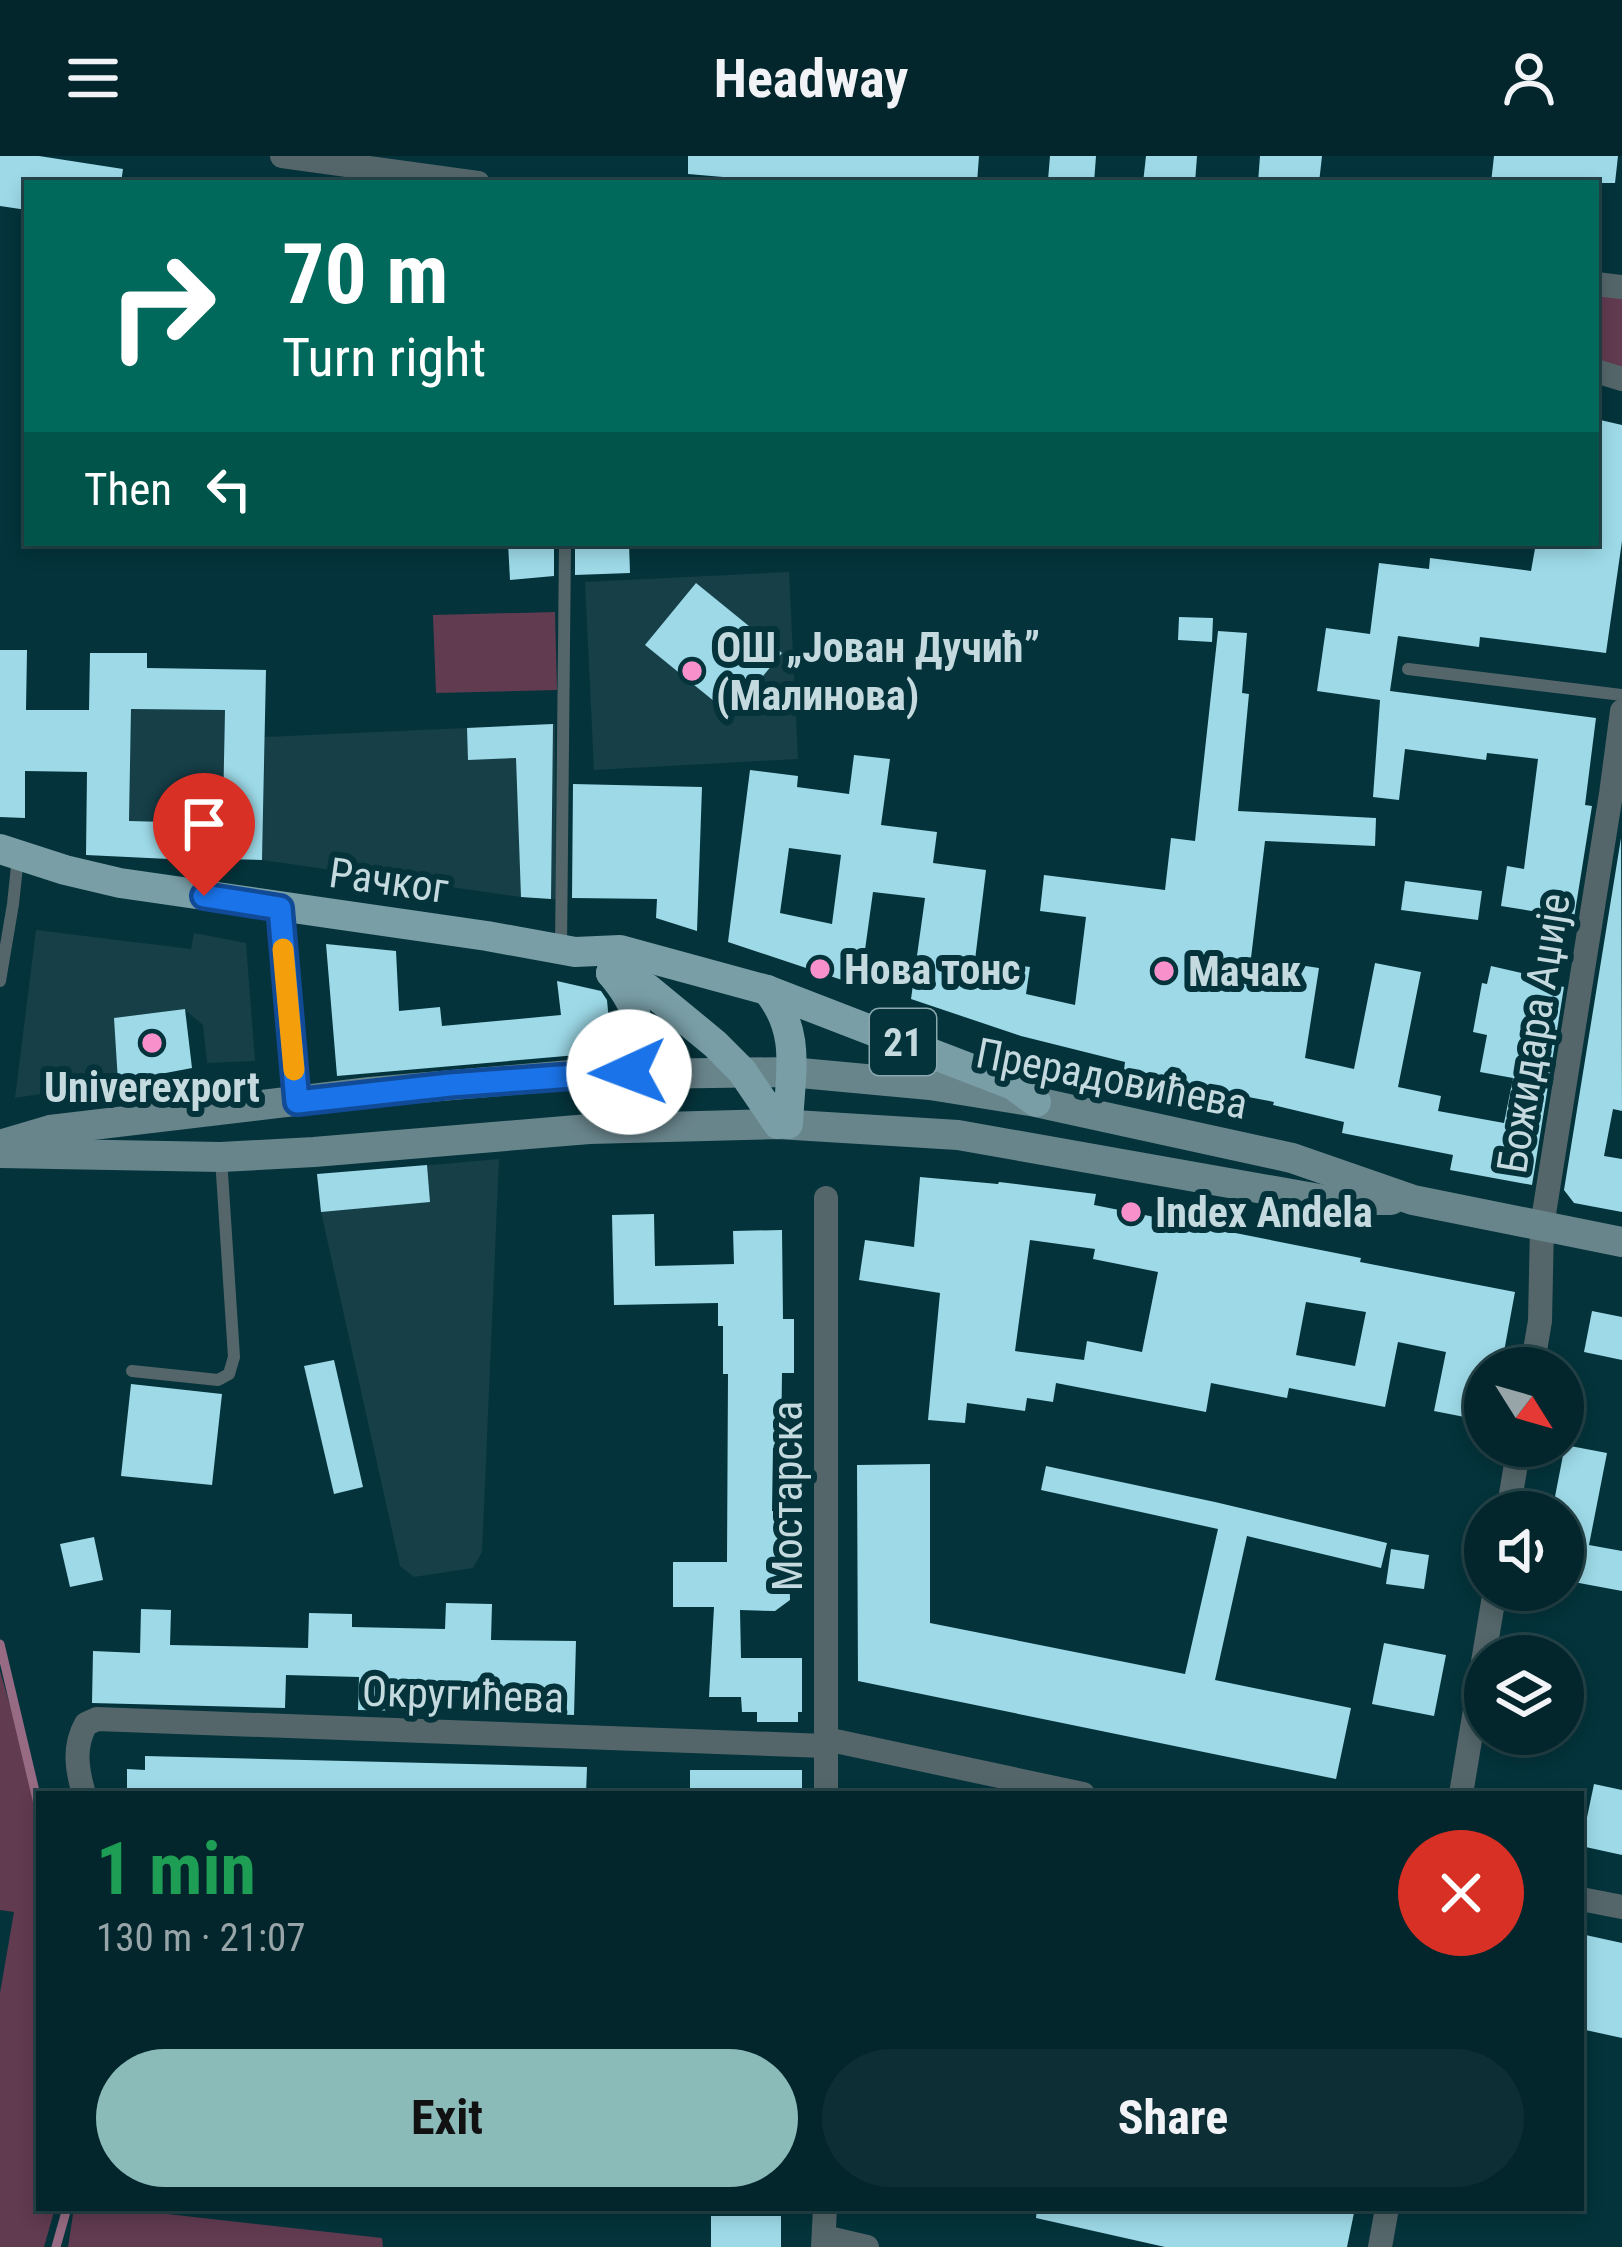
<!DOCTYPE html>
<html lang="en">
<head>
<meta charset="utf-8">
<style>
	:root { --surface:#03262c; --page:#0d2e34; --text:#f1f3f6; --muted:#97a5a9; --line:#244348; --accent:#8bbbb9 }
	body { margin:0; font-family:"Roboto Condensed",sans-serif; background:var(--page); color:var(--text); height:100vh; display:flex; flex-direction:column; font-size:45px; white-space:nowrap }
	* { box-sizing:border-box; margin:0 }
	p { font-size:39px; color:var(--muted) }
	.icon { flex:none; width:66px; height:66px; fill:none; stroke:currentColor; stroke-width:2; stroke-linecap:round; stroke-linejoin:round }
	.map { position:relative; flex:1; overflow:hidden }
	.side { position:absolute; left:36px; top:1635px; width:1548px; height:420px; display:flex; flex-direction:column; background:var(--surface); border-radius:0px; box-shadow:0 6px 18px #0003,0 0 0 3px var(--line) }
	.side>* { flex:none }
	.banner { position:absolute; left:24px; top:24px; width:1575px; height:366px; border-radius:0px; box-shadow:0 6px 18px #0003,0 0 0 3px var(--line); background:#00695c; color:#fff; overflow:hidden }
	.needle { width:78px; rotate:127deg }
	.buttons { position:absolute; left:1464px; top:1191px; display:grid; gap:24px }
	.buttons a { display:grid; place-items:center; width:120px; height:120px; border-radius:50%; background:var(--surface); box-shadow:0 6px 18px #0003,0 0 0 3px var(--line); font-size:60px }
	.pin { position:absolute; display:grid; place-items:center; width:102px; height:102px; color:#fff; margin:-123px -51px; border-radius:50% 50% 50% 0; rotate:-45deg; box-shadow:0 0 12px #0007 }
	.pin .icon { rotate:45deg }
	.me { position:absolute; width:132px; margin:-66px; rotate:268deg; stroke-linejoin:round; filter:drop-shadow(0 0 9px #0008) }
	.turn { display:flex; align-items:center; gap:42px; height:252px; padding:0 60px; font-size:54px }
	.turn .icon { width:156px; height:156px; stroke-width:2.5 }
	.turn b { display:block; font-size:84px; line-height:102px }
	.then { display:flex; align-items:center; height:114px; padding:0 60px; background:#0003; gap:24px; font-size:45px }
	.round { display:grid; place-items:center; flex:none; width:126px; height:126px; border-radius:63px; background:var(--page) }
	.headline { display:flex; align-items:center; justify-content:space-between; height:204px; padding:0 60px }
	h1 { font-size:72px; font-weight:700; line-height:90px; color:#1e9e55 }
	.primary-button { display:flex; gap:24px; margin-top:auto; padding:24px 60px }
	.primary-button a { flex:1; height:138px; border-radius:72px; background:var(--accent); color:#111; font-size:48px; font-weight:700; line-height:138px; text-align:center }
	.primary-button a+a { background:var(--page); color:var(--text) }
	header { display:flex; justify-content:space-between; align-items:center; height:156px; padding:0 60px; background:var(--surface); font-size:54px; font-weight:700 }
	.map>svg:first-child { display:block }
	.built { fill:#163f48 }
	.green { fill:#613b50 }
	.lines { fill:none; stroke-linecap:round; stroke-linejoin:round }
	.stream { stroke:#976b83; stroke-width:9 }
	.building { fill:#9dd9e7; fill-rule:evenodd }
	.lane { stroke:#54666a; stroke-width:12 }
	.street { stroke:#54666a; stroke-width:24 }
	.secondary { stroke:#69858c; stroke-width:30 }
	.primary { stroke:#799ea6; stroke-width:30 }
	.route-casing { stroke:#114b97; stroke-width:30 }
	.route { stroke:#1a73e8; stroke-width:21 }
	.slow { stroke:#f59e0b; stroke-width:21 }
	.poi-dot { fill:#f890cb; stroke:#04333b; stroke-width:4.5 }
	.labels { text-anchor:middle; stroke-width:12; stroke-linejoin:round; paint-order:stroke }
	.shield { fill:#04333b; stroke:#8aa8ae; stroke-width:3 }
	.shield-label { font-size:39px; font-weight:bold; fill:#c4dadf }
	.poi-label { font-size:42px; font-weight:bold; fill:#c4dadf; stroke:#04333b; text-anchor:start }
	.street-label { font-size:42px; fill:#c4dadf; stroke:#04333b }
</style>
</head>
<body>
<header><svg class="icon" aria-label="menu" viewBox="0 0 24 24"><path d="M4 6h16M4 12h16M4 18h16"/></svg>Headway<svg class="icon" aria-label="person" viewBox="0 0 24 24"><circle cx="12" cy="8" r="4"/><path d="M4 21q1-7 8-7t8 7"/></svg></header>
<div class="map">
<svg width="1622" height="2091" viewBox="0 0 1622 2091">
	<rect width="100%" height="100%" fill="#04333b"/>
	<g class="built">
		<path d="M 789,416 L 798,603 L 594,614 L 585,426 Z"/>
		<path d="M 131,553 L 225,554 L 222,703 L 169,703 L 169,666 L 129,665 Z"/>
		<path d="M 555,568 L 556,743 L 521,741 L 262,704 L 265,581 Z"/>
		<path d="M 36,774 L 191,793 L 194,777 L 246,787 L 255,905 L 207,907 L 203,869 L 184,853 L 115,862 L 118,926 L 15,942 Z"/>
		<path d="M 499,1003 L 482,1396 L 473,1412 L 414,1421 L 400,1410 L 321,1056 L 317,1019 Z"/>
	</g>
	<g class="green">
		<path d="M 1596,133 L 1622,137 L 1622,218 L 1596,210 Z"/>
		<path d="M 555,456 L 557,534 L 436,537 L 433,459 Z"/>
		<path d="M 0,1515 L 32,1624 L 39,1663 L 39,2052 L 55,2052 L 44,2091 L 0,2091 L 0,1837 L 14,1756 L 0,1754 Z"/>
		<path d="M 74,2052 L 114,2052 L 382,2082 L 383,2091 L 68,2091 Z"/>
	</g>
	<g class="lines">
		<g class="stream">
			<path d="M 0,1488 L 39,1652"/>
			<path d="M 56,2091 L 67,2052"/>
		</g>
	</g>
	<g class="building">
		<path d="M 0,0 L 39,0 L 123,13 L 121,27 L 27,27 L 27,54 L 0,50 Z"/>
		<path d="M 688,0 L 979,0 L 977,27 L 919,27 L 863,22 L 863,27 L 793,27 L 688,18 Z"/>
		<path d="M 1050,0 L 1096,0 L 1094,27 L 1048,24 Z"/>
		<path d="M 1146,0 L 1197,0 L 1195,27 L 1143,27 Z"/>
		<path d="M 1260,0 L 1322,0 L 1319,27 L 1258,27 Z"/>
		<path d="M 1494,0 L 1618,0 L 1615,27 L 1491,27 Z"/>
		<path d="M 1596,263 L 1622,269 L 1622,385 L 1606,497 L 1480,481 L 1479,491 L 1398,480 L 1390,535 L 1596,562 L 1585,649 L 1592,650 L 1574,762 L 1501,750 L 1507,710 L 1524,713 L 1538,603 L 1487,597 L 1486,604 L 1405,593 L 1399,644 L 1373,641 L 1380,544 L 1317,535 L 1326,472 L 1370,478 L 1379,407 L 1429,413 L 1430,402 L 1531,415 L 1536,387 L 1596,387 Z"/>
		<path d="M 508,387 L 554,387 L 554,420 L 510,424 Z"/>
		<path d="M 575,387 L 629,387 L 630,417 L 575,419 Z"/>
		<path d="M 696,427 L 782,497 L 731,559 L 645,489 Z"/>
		<path d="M 1179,461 L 1213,462 L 1212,486 L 1178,484 Z"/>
		<path d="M 1218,475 L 1247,477 L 1242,537 L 1249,538 L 1238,655 L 1376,662 L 1375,690 L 1265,685 L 1251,802 L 1319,812 L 1305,902 L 1354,913 L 1375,807 L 1421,816 L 1398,931 L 1441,940 L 1438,955 L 1504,967 L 1513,922 L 1480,916 L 1487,879 L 1473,876 L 1482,827 L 1487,828 L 1491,810 L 1531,819 L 1530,824 L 1564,831 L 1532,1029 L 1450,1014 L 1453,999 L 1342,977 L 1344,966 L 1273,949 L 1274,946 L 1174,927 L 1176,921 L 1124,914 L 1125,906 L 1021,880 L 911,843 L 925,742 L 873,736 L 860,830 L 728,786 L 750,614 L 798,620 L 797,631 L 849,638 L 854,599 L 890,603 L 881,669 L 937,676 L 933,707 L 986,714 L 975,804 L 1030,811 L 1026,838 L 1075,849 L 1086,761 L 1040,755 L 1044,719 L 1165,734 L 1171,682 L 1195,685 ZM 789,692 L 841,699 L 832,768 L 780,757 Z"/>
		<path d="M 0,494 L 27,494 L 26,554 L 89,554 L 90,497 L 147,497 L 147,512 L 266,514 L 262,704 L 222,703 L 225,554 L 131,553 L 129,665 L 169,666 L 169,703 L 86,699 L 87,616 L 25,615 L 25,662 L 0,661 Z"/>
		<path d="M 553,568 L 551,743 L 521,741 L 516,602 L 468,604 L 467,572 Z"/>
		<path d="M 573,628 L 702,631 L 697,775 L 656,762 L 657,743 L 572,742 Z"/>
		<path d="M 1621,682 L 1622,955 L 1613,953 L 1604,1000 L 1622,1003 L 1622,1056 L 1574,1047 L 1564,1034 Z"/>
		<path d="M 1405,725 L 1482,735 L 1478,764 L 1401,754 Z"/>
		<path d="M 326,788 L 396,795 L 399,855 L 440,851 L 442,870 L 561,859 L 557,825 L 601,835 L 607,844 L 612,896 L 337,920 Z"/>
		<path d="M 185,853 L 192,912 L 118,926 L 114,862 Z"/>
		<path d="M 427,1009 L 430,1046 L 321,1056 L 317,1018 Z"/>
		<path d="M 920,1021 L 998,1028 L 999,1026 L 1096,1038 L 1094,1049 L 1361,1102 L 1360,1106 L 1515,1136 L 1501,1212 L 1485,1212 L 1485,1265 L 1434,1255 L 1446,1196 L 1398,1186 L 1385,1251 L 1289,1232 L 1287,1242 L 1211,1227 L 1206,1256 L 1056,1227 L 1053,1246 L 1027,1242 L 1025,1255 L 967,1247 L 965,1267 L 928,1264 L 940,1137 L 859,1124 L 865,1084 L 914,1091 ZM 1030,1084 L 1095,1093 L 1093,1103 L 1158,1116 L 1142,1196 L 1087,1185 L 1084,1204 L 1015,1195 ZM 1306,1146 L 1366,1156 L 1355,1210 L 1296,1199 Z"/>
		<path d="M 654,1058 L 655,1110 L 734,1108 L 733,1075 L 782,1074 L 783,1163 L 794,1163 L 794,1217 L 782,1217 L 781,1292 L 773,1292 L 772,1355 L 782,1355 L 781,1405 L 789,1405 L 790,1444 L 775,1455 L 740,1454 L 741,1502 L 802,1502 L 802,1556 L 798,1556 L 798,1566 L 757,1566 L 757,1556 L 742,1556 L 741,1541 L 709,1541 L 714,1451 L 673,1451 L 673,1406 L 727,1406 L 728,1218 L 723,1218 L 723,1170 L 718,1170 L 718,1147 L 614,1149 L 612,1059 Z"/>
		<path d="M 1592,1155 L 1622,1161 L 1622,1204 L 1584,1196 Z"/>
		<path d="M 334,1204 L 363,1331 L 334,1338 L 304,1210 Z"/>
		<path d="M 131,1228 L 222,1238 L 212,1329 L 121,1320 Z"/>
		<path d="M 1565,1289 L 1607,1297 L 1589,1389 L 1622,1395 L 1622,1435 L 1563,1424 L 1563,1356 L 1552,1356 Z"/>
		<path d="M 930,1308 L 930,1467 L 1185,1518 L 1218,1373 L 1041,1334 L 1046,1310 L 1215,1346 L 1387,1387 L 1381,1412 L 1247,1380 L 1215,1524 L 1351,1552 L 1336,1623 L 858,1525 L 857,1309 Z"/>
		<path d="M 94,1381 L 103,1424 L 70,1431 L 60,1388 Z"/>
		<path d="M 1391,1393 L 1429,1399 L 1424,1433 L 1386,1428 Z"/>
		<path d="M 446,1447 L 492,1448 L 491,1484 L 576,1485 L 574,1559 L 509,1557 L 509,1542 L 414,1540 L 414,1555 L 358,1554 L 359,1521 L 286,1519 L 285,1552 L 92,1547 L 93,1495 L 140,1497 L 141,1453 L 171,1454 L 170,1489 L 308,1492 L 309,1457 L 352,1458 L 352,1471 L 445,1473 Z"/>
		<path d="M 1384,1487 L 1446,1499 L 1434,1560 L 1372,1548 Z"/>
		<path d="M 145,1600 L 587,1611 L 586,1638 L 127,1638 L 127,1613 L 145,1614 Z"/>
		<rect x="690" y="1614" width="112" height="24"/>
		<path d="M 1594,1628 L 1622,1634 L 1622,1699 L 1581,1690 Z"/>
		<path d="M 1581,1778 L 1622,1787 L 1622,1882 L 1581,1873 Z"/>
		<path d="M 1037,2052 L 1355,2052 L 1347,2091 L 1165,2091 L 1036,2062 Z"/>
		<rect x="711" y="2060" width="70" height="31"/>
	</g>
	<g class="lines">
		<g class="lane">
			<path d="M 1408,513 L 1622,539"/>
			<path d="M 279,751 L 297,945"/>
			<path d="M 561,793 L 565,387"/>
			<path d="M 0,825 L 13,748 L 18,701"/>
			<path d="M 132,1215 L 218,1224 L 229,1218 L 234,1201 L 221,1002"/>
		</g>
		<g class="street">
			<path d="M 282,0 L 478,27"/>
			<path d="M 1596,128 L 1622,131"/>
			<path d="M 1596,215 L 1622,223"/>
			<path d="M 1532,1212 L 1540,1165 L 1542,1070 L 1611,638 L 1622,555"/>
			<path d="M 1508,1356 L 1519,1290"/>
			<path d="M 826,1583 L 1083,1638"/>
			<path d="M 84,1638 C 77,1614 73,1591 86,1568 L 97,1563 L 826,1590"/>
			<path d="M 826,1638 L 826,1042"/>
			<path d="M 1461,1638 L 1495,1434"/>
			<path d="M 1581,1743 L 1622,1751"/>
			<path d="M 824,2081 L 867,2091"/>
			<path d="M 823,2091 L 825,2052"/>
			<path d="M 1380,2091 L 1387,2052"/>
		</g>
		<g class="secondary">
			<path d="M 0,989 L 50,974 L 370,936 L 571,919 L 790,916 L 930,929 L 1036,946 L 1292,1002 L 1413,1044 L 1622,1086"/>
			<path d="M 0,997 L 221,1001 L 314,996 L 589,973 L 778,968 L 958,979 L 1325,1044 L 1391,1044"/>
		</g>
		<g class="primary">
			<path d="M 0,693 L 65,714 L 120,727 L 487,780 L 575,796 L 620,794 L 767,834 L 1013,929 L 1036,946"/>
			<path d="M 611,817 L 647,832 L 715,888 L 742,915 L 778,968"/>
			<path d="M 611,817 C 643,855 641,869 629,916"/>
			<path d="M 767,834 C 802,876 790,917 788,968"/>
		</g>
	</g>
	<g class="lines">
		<defs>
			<path id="route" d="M 204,740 L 280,752 L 297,946 L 450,929 L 629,916"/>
		</defs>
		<use href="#route" class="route-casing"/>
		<use href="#route" class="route"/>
		<path class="slow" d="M 283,793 L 294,914"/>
	</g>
	<g class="poi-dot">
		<circle cx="692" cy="515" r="12"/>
		<circle cx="820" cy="813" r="12"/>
		<circle cx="1164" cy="815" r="12"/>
		<circle cx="152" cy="887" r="12"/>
		<circle cx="1131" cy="1056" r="12"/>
	</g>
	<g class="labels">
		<rect class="shield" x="870" y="853" width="66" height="66" rx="9"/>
		<g class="shield-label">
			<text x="903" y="900">21</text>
		</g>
		<g class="poi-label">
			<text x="716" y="506">ОШ „Јован Дучић”<tspan x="716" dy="48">(Малинова)</tspan></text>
			<text x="844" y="828">Нова тонс</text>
			<text x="1188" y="830">Мачак</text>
			<text x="152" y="946" text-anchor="middle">Univerexport</text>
			<text x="1155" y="1071">Index Andela</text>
		</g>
		<g class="street-label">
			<text transform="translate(389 724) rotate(8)" y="15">Рачког</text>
			<text transform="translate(1533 877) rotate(-81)" y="15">Божидара Аџије</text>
			<text transform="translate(1112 922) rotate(11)" y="15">Прерадовићева</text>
			<text transform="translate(787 1340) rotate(-90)" y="15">Мостарска</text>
			<text transform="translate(463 1538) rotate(2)" y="15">Округићева</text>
		</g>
	</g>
</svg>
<div class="buttons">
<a><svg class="needle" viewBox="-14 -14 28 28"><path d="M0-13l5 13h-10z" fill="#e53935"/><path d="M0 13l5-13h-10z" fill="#97a5a9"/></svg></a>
<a><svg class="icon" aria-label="sound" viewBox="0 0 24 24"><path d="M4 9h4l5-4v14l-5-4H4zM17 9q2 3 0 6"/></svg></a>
<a><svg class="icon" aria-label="layers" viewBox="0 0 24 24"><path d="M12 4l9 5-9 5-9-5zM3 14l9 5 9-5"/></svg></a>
</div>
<div class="pin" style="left:204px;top:740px;background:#d93025"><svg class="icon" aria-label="arrive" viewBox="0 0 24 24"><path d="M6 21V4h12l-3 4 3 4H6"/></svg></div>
<svg class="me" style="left:629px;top:916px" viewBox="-20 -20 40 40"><circle r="19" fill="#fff"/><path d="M0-13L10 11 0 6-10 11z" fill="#1a73e8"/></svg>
<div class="banner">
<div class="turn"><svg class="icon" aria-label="right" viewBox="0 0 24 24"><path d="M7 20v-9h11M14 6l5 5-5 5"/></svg><div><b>70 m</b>Turn right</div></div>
<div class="then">Then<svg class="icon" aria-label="left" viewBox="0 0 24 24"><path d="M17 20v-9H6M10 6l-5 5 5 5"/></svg></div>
</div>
<section class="side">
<div class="headline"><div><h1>1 min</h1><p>130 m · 21:07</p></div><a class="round" style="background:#d93025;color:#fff"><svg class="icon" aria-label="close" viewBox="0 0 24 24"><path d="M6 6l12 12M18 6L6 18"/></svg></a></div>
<div class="primary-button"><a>Exit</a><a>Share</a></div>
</section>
</div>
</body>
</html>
